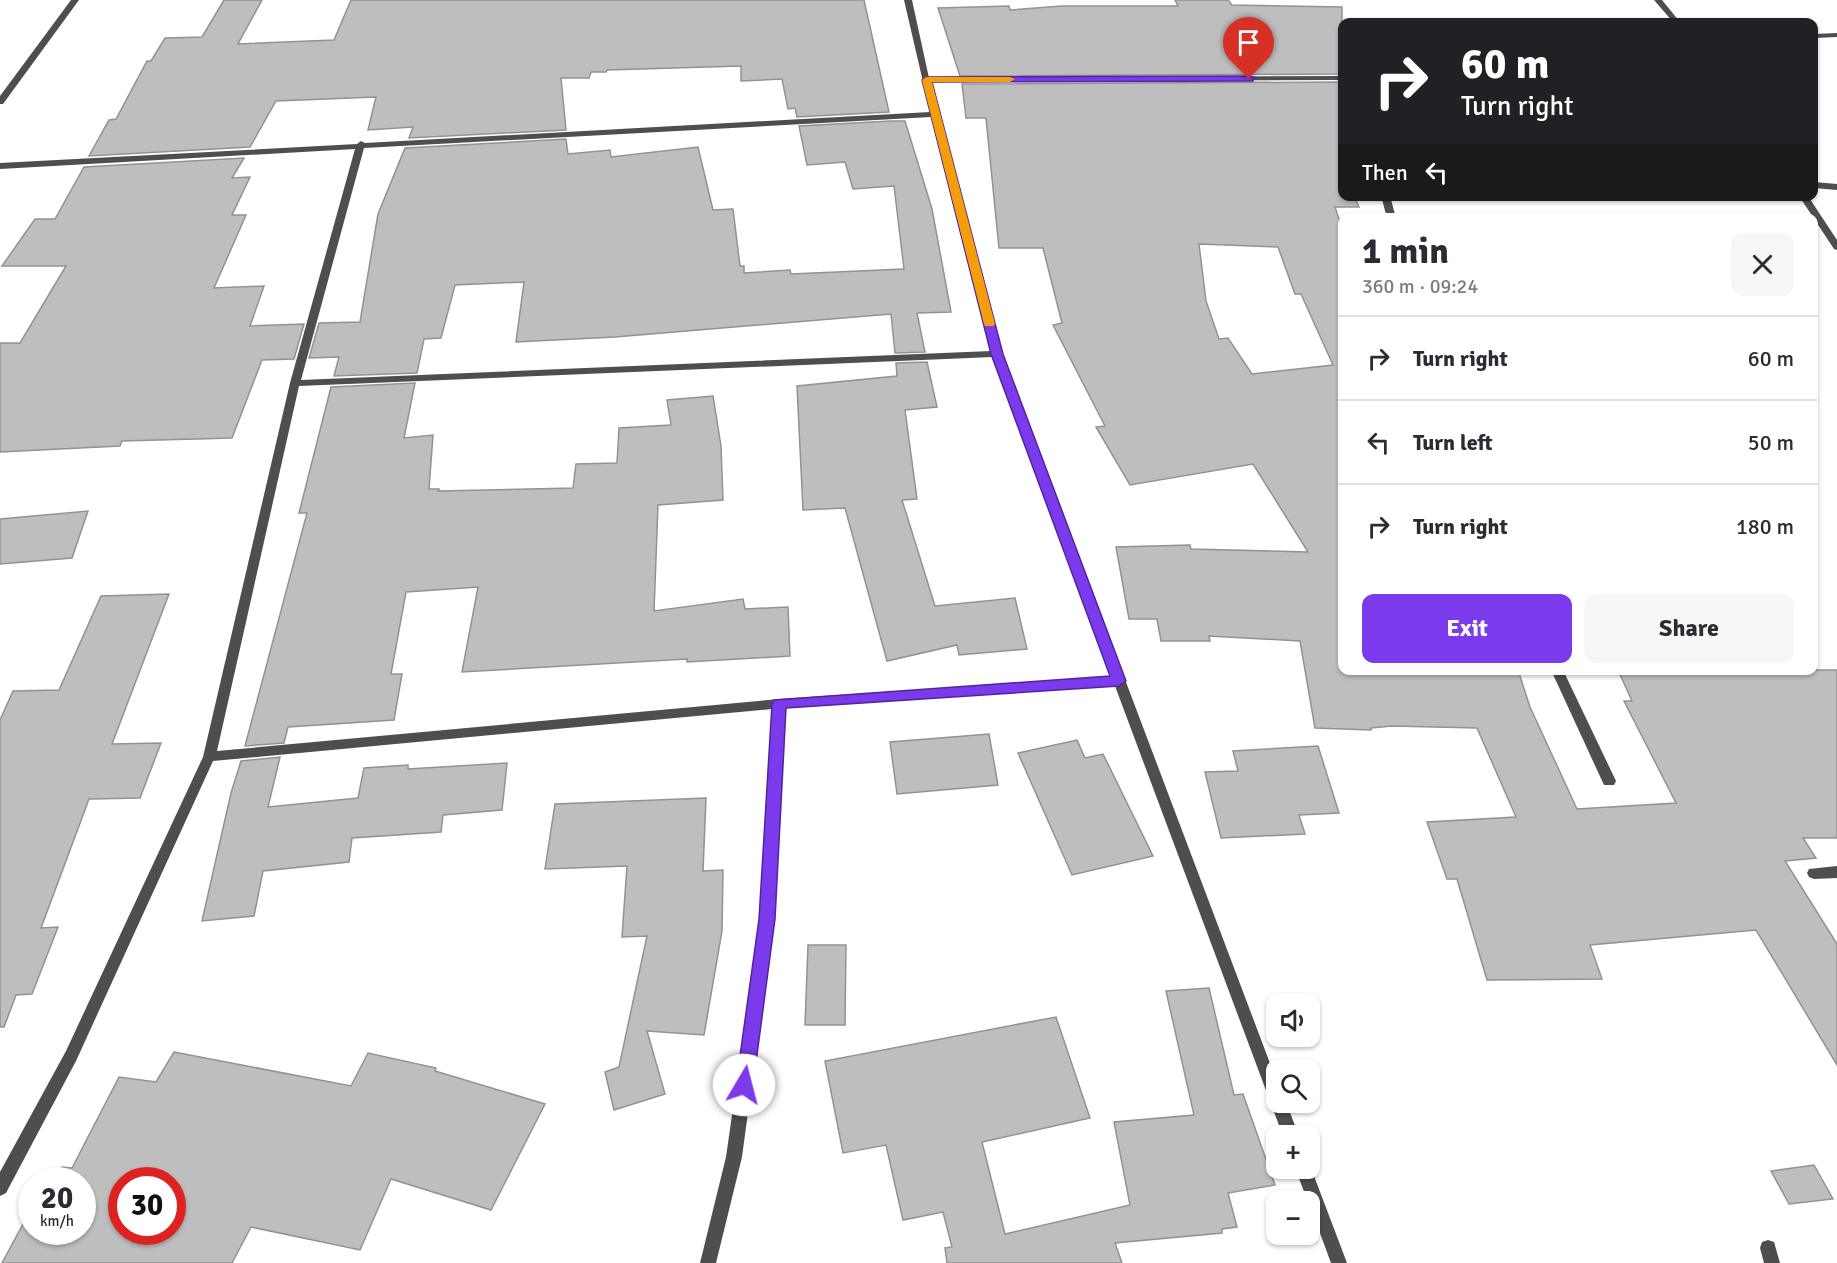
<!DOCTYPE html>
<html lang="en">
<head>
<meta charset="utf-8">
<style>
	:root { --surface:#fff; --page:#f7f7f7; --text:#2b2b33; --muted:#7c7c81; --line:#e1e1e2; --accent:#7c3aed }
	body { margin:0; font-family:Signika,sans-serif; background:var(--page); color:var(--text); height:100vh; display:flex; flex-direction:column; font-size:22px; white-space:nowrap }
	* { box-sizing:border-box; margin:0 }
	p { font-size:20px; color:var(--muted) }
	.icon { flex:none; width:33px; height:33px; fill:none; stroke:currentColor; stroke-width:2; stroke-linecap:round; stroke-linejoin:round }
	.map { position:relative; flex:1; overflow:hidden }
	.drawer { position:absolute; left:1338px; top:213px; width:480px; height:462px; display:flex; flex-direction:column; background:var(--surface); border-radius:12px; box-shadow:0 2px 4px #0004 }
	.drawer>* { flex:none }
	.banner { position:absolute; left:1338px; top:18px; width:480px; height:183px; border-radius:12px; box-shadow:0 2px 4px #0004; background:#202124; color:#fff; overflow:hidden }
	.fabs { position:absolute; left:1266px; top:993px; display:grid; gap:12px }
	.fabs a { display:grid; place-items:center; width:54px; height:54px; border-radius:12px; background:var(--surface); box-shadow:0 2px 4px #0004; font-size:30px }
	.speed { position:absolute; left:18px; top:1167px; display:flex; gap:12px; font-size:30px; font-weight:700; text-align:center }
	.speed>* { display:grid; place-content:center; width:78px; height:78px; border-radius:50%; background:var(--surface); box-shadow:0 2px 4px #0004; line-height:1 }
	.speed small { font-size:15px; font-weight:400 }
	.speed .limit { border:9px solid #d22; background:#fff; color:#111 }
	.pin { position:absolute; display:grid; place-items:center; width:51px; height:51px; color:#fff; margin:-62px -26px; border-radius:50% 50% 50% 0; rotate:-45deg; box-shadow:0 0 6px #0007 }
	.pin .icon { rotate:45deg }
	.me { position:absolute; width:66px; margin:-33px; rotate:8deg; stroke-linejoin:round; filter:drop-shadow(0 0 4px #0008) }
	.turn { display:flex; align-items:center; gap:21px; height:126px; padding:0 24px; font-size:27px }
	.turn .icon { width:78px; height:78px; stroke-width:2.5 }
	.turn b { display:block; font-size:42px; line-height:51px }
	.then { display:flex; align-items:center; height:57px; padding:0 24px; background:#0003; gap:12px; font-size:22px }
	.round { display:grid; place-items:center; flex:none; width:63px; height:63px; border-radius:12px; background:var(--page) }
	.summary { display:flex; align-items:center; justify-content:space-between; height:102px; padding:0 24px }
	h1 { font-size:36px; font-weight:700; line-height:45px }
	.primary-button { display:flex; gap:12px; margin-top:auto; padding:12px 24px }
	.primary-button a { flex:1; height:69px; border-radius:12px; background:var(--accent); color:#fff; font-size:24px; font-weight:700; line-height:69px; text-align:center }
	.primary-button a+a { background:var(--page); color:var(--text) }
	ul { padding:0; list-style:none }
	li { display:flex; align-items:center; gap:18px; height:84px; padding:0 24px; border-top:2px solid var(--line) }
	li div { flex:1 }
	li b { display:block; font-size:22px }
	li em { font-style:normal }
	.map>svg:first-child { display:block }
	.building { fill:#bebebe; stroke:#929292; stroke-width:1.5; fill-rule:evenodd }
	.lines { fill:none; stroke-linecap:round; stroke-linejoin:round }
	.minor { fill:#4e4e4e; fill-rule:evenodd }
	.route { fill:#7c3aed; stroke:#51269a; stroke-width:1.5 }
	.slow { fill:#f59e0b }
</style>
</head>
<body>
<div class="map">
<svg width="1837" height="1263" viewBox="0 0 1837 1263">
	<rect width="100%" height="100%" fill="#fff"/>
	<g class="building">
		<path d="M 224,0 L 262,0 L 238,44 L 334,40 L 351,0 L 864,0 L 889,112 L 797,117 L 795,108 L 788,109 L 782,79 L 741,81 L 741,66 L 607,70 L 606,72 L 591,72 L 589,78 L 561,78 L 566,130 L 409,138 L 413,127 L 368,130 L 376,97 L 276,101 L 250,147 L 89,156 L 109,120 L 116,119 L 147,61 L 151,61 L 165,38 L 202,37 Z"/>
		<path d="M 1175,0 L 1228,0 L 1232,5 L 1342,7 L 1342,74 L 960,76 L 938,8 L 1009,6 L 1010,10 L 1062,6 L 1178,6 Z"/>
		<path d="M 1342,82 L 1342,196 L 1354,196 L 1359,207 L 1335,207 L 1342,228 L 1342,670 L 1518,670 L 1530,707 L 1577,809 L 1676,803 L 1624,701 L 1632,701 L 1618,670 L 1837,670 L 1837,838 L 1803,838 L 1816,858 L 1785,861 L 1837,944 L 1837,1065 L 1756,930 L 1590,945 L 1602,979 L 1487,980 L 1457,879 L 1447,879 L 1427,822 L 1516,817 L 1477,728 L 1392,726 L 1371,728 L 1371,730 L 1315,728 L 1300,641 L 1209,636 L 1210,641 L 1161,641 L 1157,619 L 1129,619 L 1116,547 L 1190,545 L 1191,549 L 1308,552 L 1253,464 L 1130,485 L 1096,427 L 1105,426 L 1053,325 L 1062,323 L 1043,248 L 999,248 L 986,118 L 966,118 L 962,84 ZM 1199,244 L 1278,247 L 1295,294 L 1301,294 L 1333,365 L 1252,374 L 1228,338 L 1219,339 L 1206,301 Z"/>
		<path d="M 891,121 L 905,121 L 932,209 L 951,312 L 917,313 L 925,352 L 895,353 L 891,314 L 615,337 L 516,342 L 524,282 L 455,285 L 441,338 L 424,339 L 417,373 L 334,376 L 339,357 L 309,358 L 319,323 L 360,322 L 378,214 L 405,148 L 566,139 L 568,154 L 610,150 L 611,157 L 698,147 L 713,210 L 733,209 L 740,266 L 744,266 L 744,273 L 790,270 L 791,274 L 904,269 L 894,186 L 853,189 L 845,162 L 807,165 L 799,126 Z"/>
		<path d="M 244,158 L 232,178 L 250,177 L 232,215 L 246,215 L 214,288 L 264,286 L 250,326 L 304,324 L 294,359 L 262,360 L 232,438 L 122,441 L 120,446 L 0,452 L 0,343 L 20,343 L 66,266 L 2,266 L 35,219 L 55,219 L 84,167 Z"/>
		<path d="M 927,362 L 937,407 L 905,410 L 917,499 L 902,500 L 935,606 L 1015,598 L 1027,649 L 959,655 L 957,645 L 887,661 L 845,508 L 803,510 L 797,386 L 897,376 L 896,363 Z"/>
		<path d="M 415,383 L 404,438 L 433,435 L 429,489 L 439,489 L 438,491 L 573,488 L 576,464 L 617,463 L 619,428 L 671,425 L 667,400 L 713,396 L 721,446 L 723,500 L 658,505 L 654,611 L 743,599 L 745,609 L 788,607 L 790,656 L 687,662 L 687,659 L 462,672 L 478,587 L 406,592 L 391,674 L 402,674 L 394,720 L 288,727 L 284,743 L 245,746 L 307,513 L 299,513 L 331,387 Z"/>
		<path d="M 88,511 L 72,558 L 0,564 L 0,519 Z"/>
		<path d="M 169,594 L 112,744 L 161,743 L 140,798 L 89,799 L 41,928 L 58,927 L 32,994 L 16,995 L 4,1027 L 0,1027 L 0,720 L 13,691 L 59,690 L 101,596 Z"/>
		<path d="M 989,734 L 998,785 L 897,794 L 890,742 Z"/>
		<path d="M 1077,740 L 1085,758 L 1103,754 L 1153,856 L 1072,875 L 1018,753 Z"/>
		<path d="M 1318,746 L 1339,813 L 1299,815 L 1305,834 L 1221,838 L 1205,772 L 1238,771 L 1233,751 Z"/>
		<path d="M 280,757 L 268,807 L 358,798 L 364,768 L 408,765 L 408,769 L 507,763 L 502,810 L 443,815 L 441,832 L 352,838 L 349,862 L 263,871 L 254,916 L 202,921 L 231,793 L 241,761 Z"/>
		<path d="M 706,798 L 703,871 L 723,870 L 722,931 L 704,1035 L 647,1031 L 665,1094 L 614,1110 L 605,1072 L 619,1067 L 647,936 L 622,937 L 627,866 L 545,869 L 555,804 Z"/>
		<path d="M 808,945 L 846,945 L 845,1025 L 805,1025 Z"/>
		<path d="M 1209,988 L 1234,1095 L 1243,1094 L 1275,1185 L 1228,1193 L 1237,1227 L 1222,1229 L 1222,1233 L 1115,1243 L 1122,1263 L 947,1263 L 945,1248 L 952,1247 L 943,1212 L 903,1220 L 886,1145 L 843,1153 L 825,1061 L 1056,1017 L 1090,1118 L 982,1142 L 1005,1234 L 1130,1205 L 1114,1122 L 1194,1115 L 1166,991 Z"/>
		<path d="M 174,1052 L 351,1086 L 368,1053 L 436,1068 L 435,1071 L 545,1104 L 491,1210 L 391,1179 L 360,1250 L 251,1227 L 232,1263 L 2,1263 L 30,1211 L 32,1232 L 82,1232 L 82,1180 L 55,1180 L 62,1167 L 72,1168 L 119,1077 L 156,1082 ZM 122,1180 L 172,1180 L 172,1232 L 122,1232 Z"/>
		<path d="M 1814,1165 L 1833,1199 L 1789,1204 L 1771,1171 Z"/>
	</g>
	<g class="lines">
		<g class="minor">
			<path d="M 71,0 L 79,0 L 3,104 L 0,104 L 0,96 Z"/>
			<path d="M 904,0 L 912,0 L 929,78 L 1342,76 L 1342,80 L 931,82 L 1002,354 L 1276,1079 L 1276,1102 L 1286,1102 L 1299,1136 L 1283,1136 L 1115,686 L 785,708 L 774,919 L 742,1157 L 716,1263 L 700,1263 L 726,1157 L 760,919 L 772,709 L 213,761 L 76,1061 L 6,1193 L 0,1196 L 0,1172 L 66,1051 L 203,757 L 290,383 L 355,149 L 0,169 L 0,163 L 357,144 L 361,141 L 365,143 L 930,112 ZM 931,117 L 991,351 L 301,380 L 364,148 ZM 993,357 L 1112,677 L 779,699 L 217,751 L 299,386 Z"/>
			<path d="M 1654,0 L 1662,0 L 1680,22 L 1673,22 Z"/>
			<path d="M 1837,33 L 1837,37 L 1814,38 L 1814,34 Z"/>
			<path d="M 1814,182 L 1837,184 L 1837,190 L 1814,188 Z"/>
			<path d="M 1381,196 L 1390,196 L 1396,218 L 1387,218 Z"/>
			<path d="M 1799,196 L 1808,196 L 1837,240 L 1837,250 L 1834,249 Z"/>
			<path d="M 1551,670 L 1563,670 L 1616,781 L 1614,785 L 1604,785 Z"/>
			<path d="M 1837,866 L 1837,878 L 1814,879 L 1809,877 L 1807,873 L 1809,869 Z"/>
			<path d="M 1310,1165 L 1311,1168 L 1347,1263 L 1331,1263 L 1310,1206 L 1310,1202 L 1308,1202 L 1295,1168 L 1310,1168 Z"/>
			<path d="M 1768,1240 L 1774,1242 L 1780,1263 L 1764,1263 L 1760,1248 L 1762,1242 Z"/>
		</g>
	</g>
	<path class="route" d="M 1249,76 L 1253,77 L 1253,81 L 932,82 L 1003,354 L 1126,681 L 1119,686 L 786,708 L 775,919 L 753,1085 L 750,1091 L 744,1093 L 738,1091 L 736,1085 L 759,919 L 772,704 L 774,700 L 1110,676 L 991,354 L 922,80 L 926,77 Z"/>
	<path class="slow" d="M 926,77 L 1010,77 L 1015,79 L 1010,82 L 932,82 L 995,324 L 993,326 L 985,326 L 984,324 L 922,80 Z"/>
</svg>
<div class="fabs">
<a><svg class="icon" aria-label="sound" viewBox="0 0 24 24"><path d="M4 9h4l5-4v14l-5-4H4zM17 9q2 3 0 6"/></svg></a>
<a><svg class="icon" aria-label="search" viewBox="0 0 24 24"><circle cx="10" cy="10" r="6"/><path d="M15 15l6 6"/></svg></a>
<a>+</a>
<a>−</a>
</div>
<div class="speed"><div>20<small>km/h</small></div><div class="limit">30</div></div>
<div class="pin" style="left:1249px;top:79px;background:#d93025"><svg class="icon" aria-label="arrive" viewBox="0 0 24 24"><path d="M6 21V4h12l-3 4 3 4H6"/></svg></div>
<svg class="me" style="left:744px;top:1085px" viewBox="-20 -20 40 40"><circle r="19" fill="#fff"/><path d="M0-13L10 11 0 6-10 11z" fill="#7c3aed"/></svg>
<div class="banner">
<div class="turn"><svg class="icon" aria-label="right" viewBox="0 0 24 24"><path d="M7 20v-9h11M14 6l5 5-5 5"/></svg><div><b>60 m</b>Turn right</div></div>
<div class="then">Then<svg class="icon" aria-label="left" viewBox="0 0 24 24"><path d="M17 20v-9H6M10 6l-5 5 5 5"/></svg></div>
</div>
<section class="drawer">
<div class="summary"><div><h1>1 min</h1><p>360 m · 09:24</p></div><a class="round"><svg class="icon" aria-label="close" viewBox="0 0 24 24"><path d="M6 6l12 12M18 6L6 18"/></svg></a></div>
<ul>
<li><svg class="icon" aria-label="right" viewBox="0 0 24 24"><path d="M7 20v-9h11M14 6l5 5-5 5"/></svg><div><b>Turn right</b></div><em>60 m</em></li>
<li><svg class="icon" aria-label="left" viewBox="0 0 24 24"><path d="M17 20v-9H6M10 6l-5 5 5 5"/></svg><div><b>Turn left</b></div><em>50 m</em></li>
<li><svg class="icon" aria-label="right" viewBox="0 0 24 24"><path d="M7 20v-9h11M14 6l5 5-5 5"/></svg><div><b>Turn right</b></div><em>180 m</em></li>
</ul>
<div class="primary-button"><a>Exit</a><a>Share</a></div>
</section>
</div>
</body>
</html>
